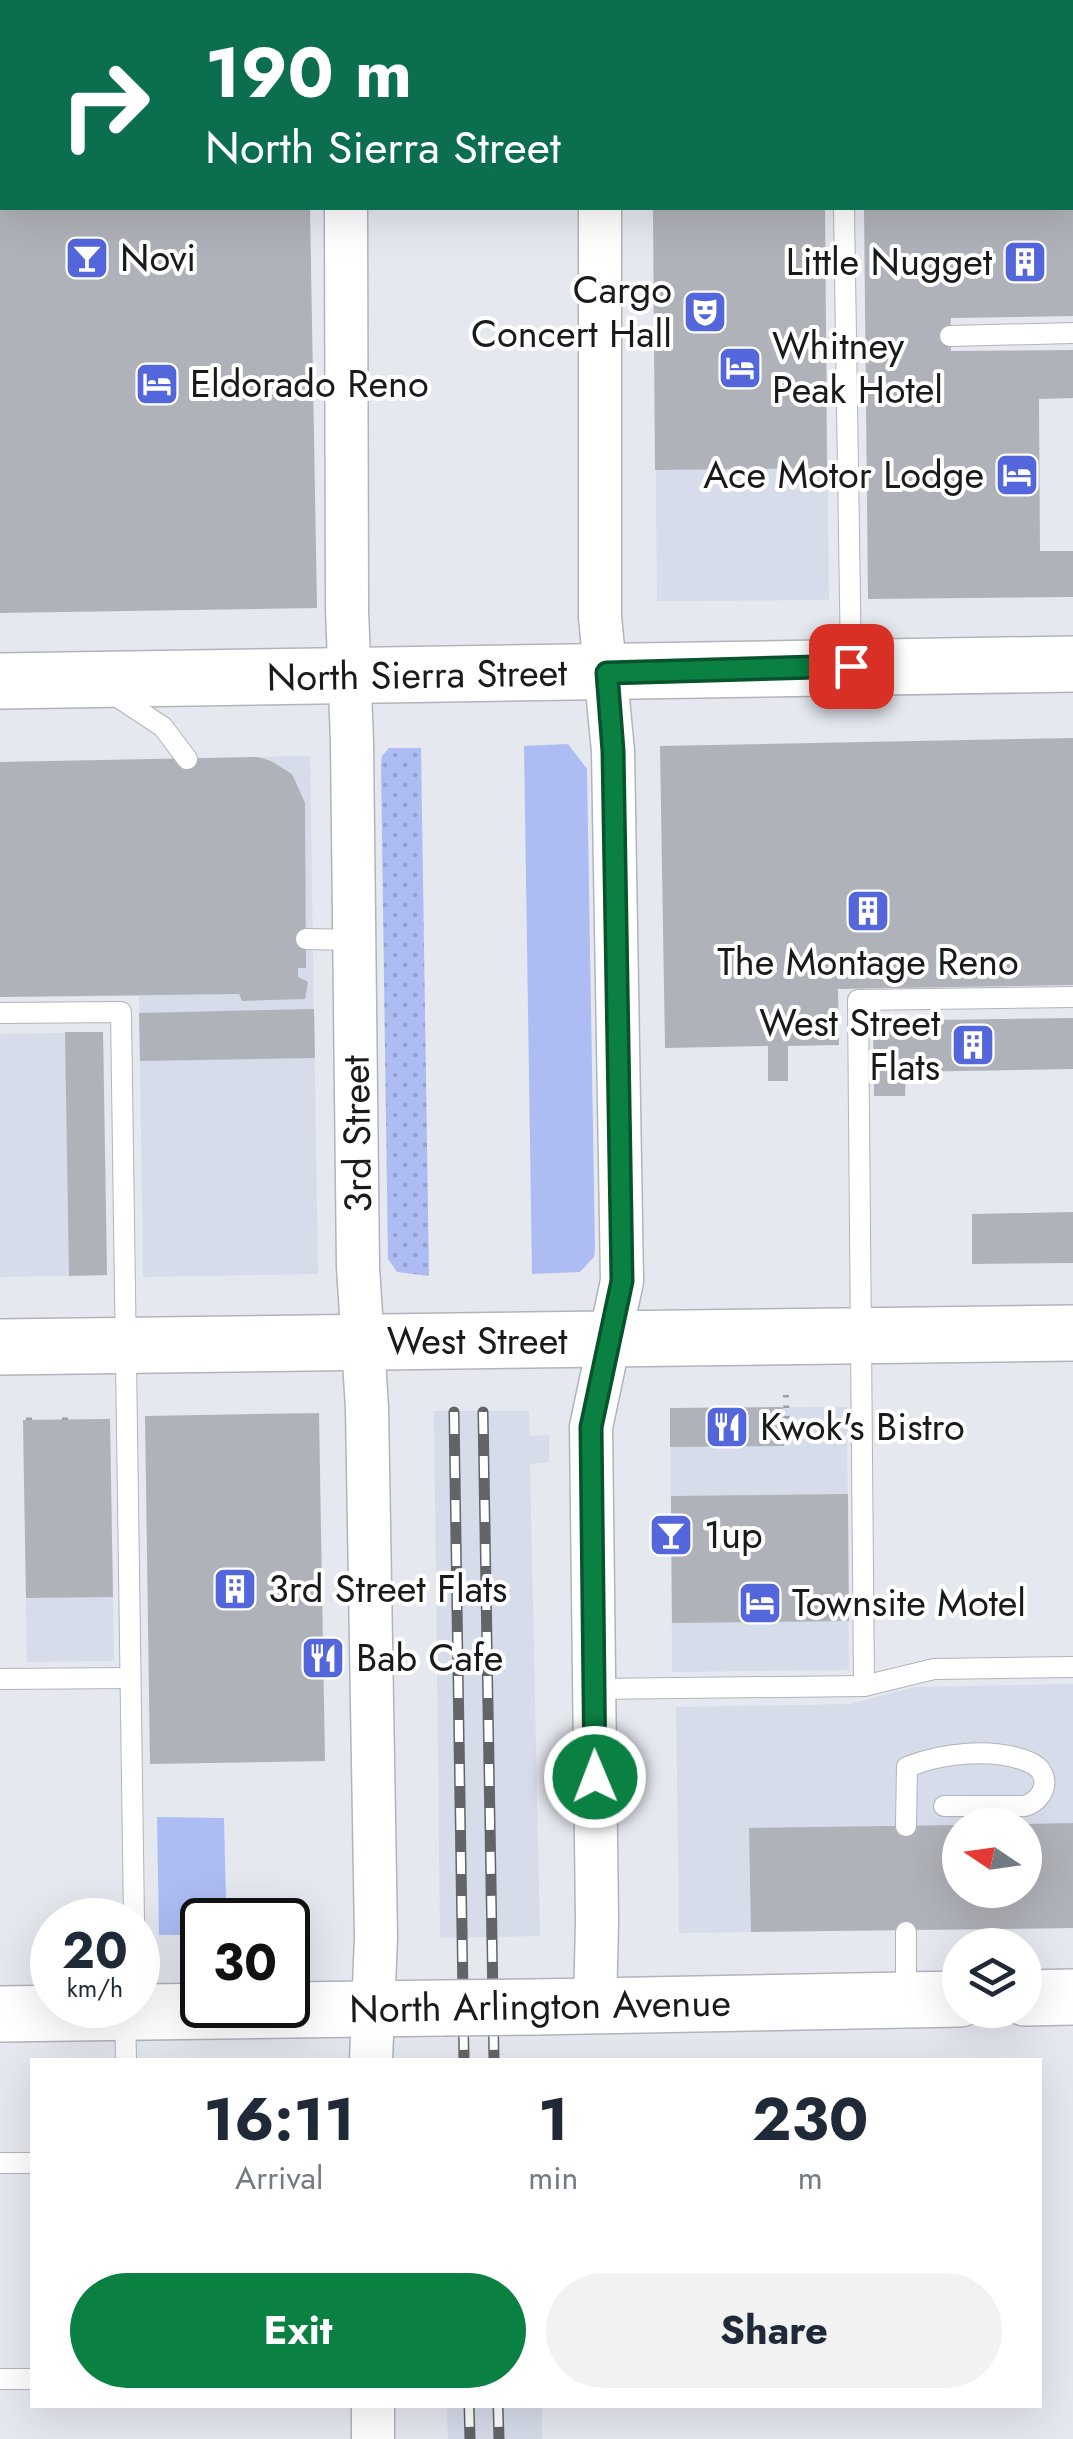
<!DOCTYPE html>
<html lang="en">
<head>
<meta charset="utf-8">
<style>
	:root { --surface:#fff; --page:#f2f2f3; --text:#1f2937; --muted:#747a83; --accent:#0b8043 }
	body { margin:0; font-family:Jost,sans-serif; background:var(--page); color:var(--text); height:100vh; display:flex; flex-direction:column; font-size:38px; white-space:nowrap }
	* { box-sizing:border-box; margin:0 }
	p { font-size:32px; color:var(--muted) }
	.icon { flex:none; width:55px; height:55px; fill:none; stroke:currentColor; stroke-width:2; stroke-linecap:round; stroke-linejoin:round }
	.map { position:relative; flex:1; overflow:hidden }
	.details { position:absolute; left:30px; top:2058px; width:1012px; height:350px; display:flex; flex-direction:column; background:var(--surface); border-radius:0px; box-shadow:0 10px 40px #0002 }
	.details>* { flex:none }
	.banner { position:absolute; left:0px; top:0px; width:1075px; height:210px; box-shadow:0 10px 40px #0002; background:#0b6e4f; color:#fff; overflow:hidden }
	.needle { width:65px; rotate:283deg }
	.controls { position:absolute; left:942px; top:1808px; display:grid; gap:20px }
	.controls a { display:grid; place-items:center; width:100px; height:100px; border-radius:50%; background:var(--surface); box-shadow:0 10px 40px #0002; font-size:50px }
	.speed { position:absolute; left:30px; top:1898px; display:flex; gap:20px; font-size:50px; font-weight:700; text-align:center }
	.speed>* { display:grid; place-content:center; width:130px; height:130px; border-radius:50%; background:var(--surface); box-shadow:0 10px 40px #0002; line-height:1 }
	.speed small { font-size:25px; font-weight:400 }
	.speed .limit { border:5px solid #111; border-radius:15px; background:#fff; color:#111 }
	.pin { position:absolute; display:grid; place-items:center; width:85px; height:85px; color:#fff; margin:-42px; border-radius:20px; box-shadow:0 5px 15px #0006 }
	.me { position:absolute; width:110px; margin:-55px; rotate:359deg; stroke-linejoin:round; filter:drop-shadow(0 0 8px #0008) }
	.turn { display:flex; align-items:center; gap:35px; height:210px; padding:0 40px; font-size:45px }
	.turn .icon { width:130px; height:130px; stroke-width:2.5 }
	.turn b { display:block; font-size:70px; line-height:85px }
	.eta { display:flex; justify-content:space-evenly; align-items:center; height:170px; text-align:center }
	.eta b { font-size:60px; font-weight:700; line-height:70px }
	.primary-button { display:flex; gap:20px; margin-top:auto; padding:20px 40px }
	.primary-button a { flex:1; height:115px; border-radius:60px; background:var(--accent); color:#fff; font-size:40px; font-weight:700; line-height:115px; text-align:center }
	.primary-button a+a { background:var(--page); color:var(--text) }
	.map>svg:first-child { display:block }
	.built { fill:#d7dcea; fill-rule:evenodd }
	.grass { fill:url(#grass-dots) }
	.park { fill:#adbcf3 }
	.building { fill:#b0b2b9 }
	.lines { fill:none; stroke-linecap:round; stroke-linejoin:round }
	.lane-casing { stroke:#b2b4bb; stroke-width:22 }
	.street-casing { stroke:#b2b4bb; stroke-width:45 }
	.secondary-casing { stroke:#b2b4bb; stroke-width:58 }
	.primary-casing { stroke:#b2b4bb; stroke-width:58 }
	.path { stroke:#9ea0a5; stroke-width:6; stroke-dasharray:2.5 8; stroke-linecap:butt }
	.lane { stroke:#fff; stroke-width:20 }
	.street { stroke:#fff; stroke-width:42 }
	.secondary { stroke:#fff; stroke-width:55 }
	.primary { stroke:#fff; stroke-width:55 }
	.rail-casing { stroke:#626468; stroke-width:11 }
	.rail { stroke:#fff; stroke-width:8; stroke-dasharray:22; stroke-linecap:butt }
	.secondary-bridge-casing { stroke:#b2b4bb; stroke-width:58; stroke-linecap:butt }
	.secondary-bridge { stroke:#fff; stroke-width:55 }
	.route-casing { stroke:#07532c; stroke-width:25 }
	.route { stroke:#0b8043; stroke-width:18 }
	.labels { text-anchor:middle; stroke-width:8; stroke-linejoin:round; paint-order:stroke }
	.poi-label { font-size:38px; fill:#191a1c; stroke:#fff; text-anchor:start }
	.street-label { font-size:38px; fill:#191a1c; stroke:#fff }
</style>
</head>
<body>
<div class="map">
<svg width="1073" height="2439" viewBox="0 0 1073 2439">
	<defs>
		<pattern id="grass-dots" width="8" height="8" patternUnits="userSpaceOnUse" patternTransform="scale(2.5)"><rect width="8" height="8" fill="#adbcf3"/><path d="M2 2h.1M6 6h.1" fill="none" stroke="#94a1d0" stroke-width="1.8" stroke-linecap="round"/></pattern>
	</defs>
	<rect width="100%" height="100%" fill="#e6e8f0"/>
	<g class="built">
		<path d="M 653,208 L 825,208 L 829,600 L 657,601 Z"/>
		<path d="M 310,756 L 318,1274 L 143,1277 L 139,996 L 0,997 L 0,762 Z"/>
		<path d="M 103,1032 L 107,1275 L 0,1277 L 0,1034 Z"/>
		<path d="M 847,1407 L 849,1670 L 672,1672 L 670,1408 Z"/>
		<path d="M 434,1411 L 529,1411 L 530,1436 L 549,1435 L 549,1462 L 530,1464 L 540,1936 L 440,1938 Z"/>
		<path d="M 110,1419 L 114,1661 L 27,1662 L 23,1420 Z"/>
		<path d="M 1073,1684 L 1073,1928 L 679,1933 L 676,1707 L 850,1704 L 914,1687 ZM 960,1825 L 1025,1825 L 1025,1890 L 960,1890 Z"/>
		<path d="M 447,2405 L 542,2405 L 542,2439 L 448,2439 Z"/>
	</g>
	<path class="grass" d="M 389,748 L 421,748 L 429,1276 L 397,1272 L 388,1259 L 381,765 L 382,756 Z"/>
	<g class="park">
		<path d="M 568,744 L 587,769 L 595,1248 L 594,1257 L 580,1272 L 532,1274 L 524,746 Z"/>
		<path d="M 157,1817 L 224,1818 L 226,1899 L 248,1901 L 247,1920 L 202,1920 L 202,1935 L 159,1935 Z"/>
	</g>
	<g class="building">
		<path d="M 0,208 L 310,208 L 317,608 L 0,613 Z"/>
		<path d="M 653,208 L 825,208 L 827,468 L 655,470 Z"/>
		<path d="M 864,208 L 1073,208 L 1073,316 L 951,318 L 950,336 L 951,351 L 1073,350 L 1073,398 L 1039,399 L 1040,551 L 1073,551 L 1073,597 L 868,599 Z"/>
		<path d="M 1073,738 L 1073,985 L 838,989 L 839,1045 L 788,1046 L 788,1081 L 768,1081 L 768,1046 L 665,1048 L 660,746 Z"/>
		<path d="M 258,757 L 271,761 L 292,774 L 305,803 L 306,968 L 298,968 L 298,977 L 308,982 L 305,999 L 242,1001 L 239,994 L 0,997 L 0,762 Z"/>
		<path d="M 314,1009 L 315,1058 L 140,1061 L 139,1013 Z"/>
		<path d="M 1073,1018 L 1073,1069 L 906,1072 L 905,1096 L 874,1096 L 873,1021 Z"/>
		<path d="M 65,1032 L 103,1032 L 107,1275 L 69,1276 Z"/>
		<path d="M 1073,1212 L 1073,1263 L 972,1264 L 972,1214 Z"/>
		<path d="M 783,1407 L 784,1446 L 670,1447 L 670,1408 Z"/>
		<path d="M 319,1413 L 325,1761 L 150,1764 L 145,1416 Z"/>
		<path d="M 110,1419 L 113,1597 L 26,1598 L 23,1420 Z"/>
		<path d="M 848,1494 L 849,1621 L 672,1623 L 671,1496 Z"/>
		<path d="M 1073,1823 L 1073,1928 L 751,1932 L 749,1828 L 960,1825 L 960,1890 L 1025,1890 L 1025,1824 Z"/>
	</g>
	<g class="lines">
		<defs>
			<g id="lane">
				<path d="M 844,208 L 851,665"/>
				<path d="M 950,336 L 1073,333"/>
				<path d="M 110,692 L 163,727 L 187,759"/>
				<path d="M 306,939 L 354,940"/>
				<path d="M 1073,997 L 858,1000 L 864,1686 L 934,1669 L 1073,1667"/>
				<path d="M 0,1013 L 121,1012 L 134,1920"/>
				<path d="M 0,1679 L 130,1678"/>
				<path d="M 593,1689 L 864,1686"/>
				<path d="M 906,1826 L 907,1767 C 942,1753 993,1747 1029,1762 C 1053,1772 1047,1799 1025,1806 L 944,1806"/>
				<path d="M 906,1998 L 906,1932"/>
				<path d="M 125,2012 L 126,2060"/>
				<path d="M 0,2163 L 32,2163"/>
				<path d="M 0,2379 L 32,2379"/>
			</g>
			<g id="street">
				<path d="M 183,0 L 183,2"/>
				<path d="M 592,0 L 592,2"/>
				<path d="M 346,208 L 347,609 L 352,743 L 358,1267 L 367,1408 L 376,1937 L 371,2060"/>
				<path d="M 595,2007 L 597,1921 L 591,1427 L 622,1281 L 613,751 L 600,617 L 600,208"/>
				<path d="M 373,2405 L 373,2439"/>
			</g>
			<g id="secondary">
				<path d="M 0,681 L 1073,664"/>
				<path d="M 0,1347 L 1073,1333"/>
				<path d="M 1025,1998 L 1073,1997"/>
				<path d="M 536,2007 L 960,1999"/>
				<path d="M 0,2014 L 442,2008"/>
			</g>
			<g id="primary">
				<path d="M 914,2 L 1073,0"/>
				<path d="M 0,18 L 2,18"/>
			</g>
		</defs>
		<use href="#lane" class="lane-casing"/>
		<use href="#street" class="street-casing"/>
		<use href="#secondary" class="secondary-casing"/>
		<use href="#primary" class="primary-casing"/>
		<g class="path">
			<path d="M 786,1395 L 787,1444"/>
			<path d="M 29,1420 L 29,1412"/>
			<path d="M 65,1420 L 65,1411"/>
		</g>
		<use href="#lane" class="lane"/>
		<use href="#street" class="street"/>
		<use href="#secondary" class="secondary"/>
		<use href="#primary" class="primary"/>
		<defs>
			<g id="rail">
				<path d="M 454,1412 L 464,2060"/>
				<path d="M 483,1412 L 494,2060"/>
				<path d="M 469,2405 L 470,2439"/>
				<path d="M 498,2405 L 499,2439"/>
			</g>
		</defs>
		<use href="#rail" class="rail-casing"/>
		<use href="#rail" class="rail"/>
		<defs>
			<path id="secondary-bridge" d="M 442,2008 L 536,2007"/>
		</defs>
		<use href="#secondary-bridge" class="secondary-bridge-casing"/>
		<use href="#secondary-bridge" class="secondary-bridge"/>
	</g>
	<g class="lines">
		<defs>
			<path id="route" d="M 595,1777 L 591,1427 L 622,1281 L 613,751 L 607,673 L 851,666"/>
		</defs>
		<use href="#route" class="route-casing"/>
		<use href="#route" class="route"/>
	</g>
	<defs>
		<symbol id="bar-square" viewBox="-11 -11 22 22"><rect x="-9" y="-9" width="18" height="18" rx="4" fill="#5466dc" stroke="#fff"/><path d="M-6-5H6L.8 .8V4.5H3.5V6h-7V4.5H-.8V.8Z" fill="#fff"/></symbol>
		<symbol id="building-square" viewBox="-11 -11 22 22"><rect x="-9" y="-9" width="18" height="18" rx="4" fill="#5466dc" stroke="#fff"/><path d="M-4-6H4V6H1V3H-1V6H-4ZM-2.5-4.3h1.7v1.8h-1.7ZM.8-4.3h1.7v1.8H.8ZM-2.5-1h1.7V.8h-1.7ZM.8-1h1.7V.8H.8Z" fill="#fff"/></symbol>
		<symbol id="theatre-square" viewBox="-11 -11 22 22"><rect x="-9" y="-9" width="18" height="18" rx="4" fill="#5466dc" stroke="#fff"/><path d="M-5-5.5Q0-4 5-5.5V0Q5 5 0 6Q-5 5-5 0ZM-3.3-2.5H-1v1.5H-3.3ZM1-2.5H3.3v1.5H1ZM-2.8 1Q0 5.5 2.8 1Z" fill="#fff"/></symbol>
		<symbol id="hotel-square" viewBox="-11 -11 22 22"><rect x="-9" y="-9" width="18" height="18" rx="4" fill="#5466dc" stroke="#fff"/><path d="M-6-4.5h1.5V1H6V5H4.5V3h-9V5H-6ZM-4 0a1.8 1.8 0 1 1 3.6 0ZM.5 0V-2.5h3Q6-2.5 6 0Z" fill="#fff"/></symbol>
		<symbol id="restaurant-square" viewBox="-11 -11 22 22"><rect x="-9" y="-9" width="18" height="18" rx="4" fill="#5466dc" stroke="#fff"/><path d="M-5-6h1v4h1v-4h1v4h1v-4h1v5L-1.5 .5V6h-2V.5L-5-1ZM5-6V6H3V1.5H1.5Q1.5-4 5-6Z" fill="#fff"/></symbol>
	</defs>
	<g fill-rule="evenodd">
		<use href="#bar-square" x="62" y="233" width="50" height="50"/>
		<use href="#building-square" x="1000" y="237" width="50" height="50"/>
		<use href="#theatre-square" x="680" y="287" width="50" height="50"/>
		<use href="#hotel-square" x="715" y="343" width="50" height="50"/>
		<use href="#hotel-square" x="132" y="359" width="50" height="50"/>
		<use href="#hotel-square" x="992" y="450" width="50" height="50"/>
		<use href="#building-square" x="843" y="886" width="50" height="50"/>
		<use href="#building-square" x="948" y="1020" width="50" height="50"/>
		<use href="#restaurant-square" x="702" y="1402" width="50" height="50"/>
		<use href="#bar-square" x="646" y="1510" width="50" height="50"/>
		<use href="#building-square" x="210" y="1564" width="50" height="50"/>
		<use href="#hotel-square" x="735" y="1578" width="50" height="50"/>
		<use href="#restaurant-square" x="298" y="1633" width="50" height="50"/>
	</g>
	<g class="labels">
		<g class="poi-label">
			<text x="120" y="271">Novi</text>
			<text x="992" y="275" text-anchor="end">Little Nugget</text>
			<text x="672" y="303" text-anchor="end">Cargo<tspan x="672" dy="44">Concert Hall</tspan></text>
			<text x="772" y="359">Whitney<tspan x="772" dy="44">Peak Hotel</tspan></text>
			<text x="190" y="397">Eldorado Reno</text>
			<text x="984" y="488" text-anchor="end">Ace Motor Lodge</text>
			<text x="868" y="975" text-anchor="middle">The Montage Reno</text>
			<text x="940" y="1036" text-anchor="end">West Street<tspan x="940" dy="44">Flats</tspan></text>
			<text x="760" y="1440">Kwok's Bistro</text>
			<text x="704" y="1548">1up</text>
			<text x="268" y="1602">3rd Street Flats</text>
			<text x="792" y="1616">Townsite Motel</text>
			<text x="356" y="1671">Bab Cafe</text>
		</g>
		<g class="street-label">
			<text transform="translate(417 675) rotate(-1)" y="13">North Sierra Street</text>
			<text transform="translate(357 1134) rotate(-91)" y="13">3rd Street</text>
			<text x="477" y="1354">West Street</text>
			<text transform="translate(540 2006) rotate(-1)" y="13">North Arlington Avenue</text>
		</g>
	</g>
</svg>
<div class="controls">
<a><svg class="needle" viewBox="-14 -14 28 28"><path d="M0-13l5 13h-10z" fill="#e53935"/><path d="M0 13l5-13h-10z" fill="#747a83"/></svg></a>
<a><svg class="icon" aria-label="layers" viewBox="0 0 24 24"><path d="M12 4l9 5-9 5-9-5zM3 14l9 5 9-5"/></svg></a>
</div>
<div class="speed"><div>20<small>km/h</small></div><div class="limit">30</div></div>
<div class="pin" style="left:851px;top:666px;background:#d93025"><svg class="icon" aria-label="arrive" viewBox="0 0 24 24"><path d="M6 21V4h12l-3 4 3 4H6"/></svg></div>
<svg class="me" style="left:595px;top:1777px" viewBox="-20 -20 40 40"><circle r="17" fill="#0b8043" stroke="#fff" stroke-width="3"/><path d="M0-11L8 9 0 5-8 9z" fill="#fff"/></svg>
<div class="banner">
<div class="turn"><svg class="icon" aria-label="right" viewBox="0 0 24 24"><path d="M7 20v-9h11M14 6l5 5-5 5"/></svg><div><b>190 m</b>North Sierra Street</div></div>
</div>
<section class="details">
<div class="eta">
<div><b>16:11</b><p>Arrival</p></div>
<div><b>1</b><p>min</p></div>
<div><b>230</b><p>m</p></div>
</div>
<div class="primary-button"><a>Exit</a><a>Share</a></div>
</section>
</div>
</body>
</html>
